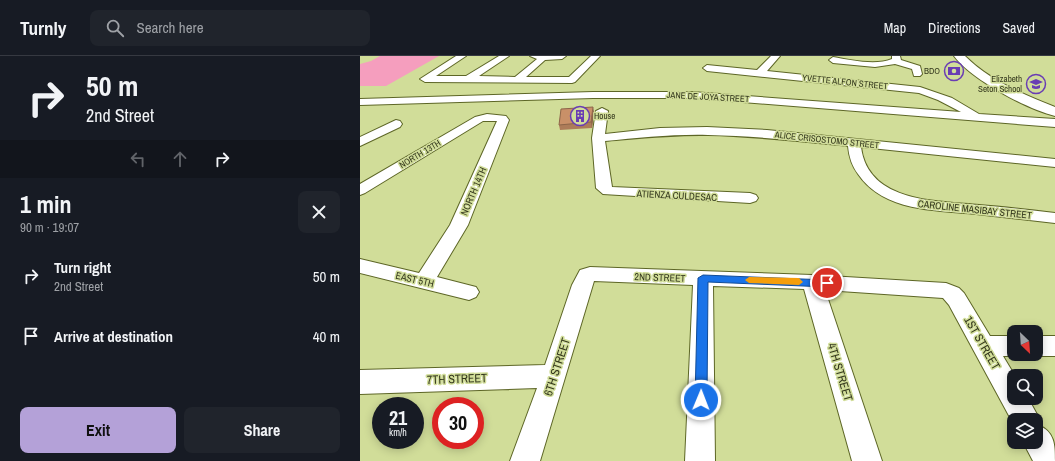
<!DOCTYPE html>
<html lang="en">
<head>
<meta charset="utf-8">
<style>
	:root { --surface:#171b24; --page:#20242c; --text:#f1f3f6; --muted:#9ea1a6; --line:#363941; --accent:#b4a1d8 }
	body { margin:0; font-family:"Archivo Narrow",sans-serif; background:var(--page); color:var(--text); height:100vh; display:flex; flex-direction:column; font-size:15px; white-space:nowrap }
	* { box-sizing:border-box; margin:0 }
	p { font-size:13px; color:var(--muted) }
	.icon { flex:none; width:22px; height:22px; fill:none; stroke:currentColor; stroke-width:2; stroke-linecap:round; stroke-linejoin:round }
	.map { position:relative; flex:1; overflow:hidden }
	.side { display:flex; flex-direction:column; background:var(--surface); width:360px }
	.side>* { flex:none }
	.top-card { background:#171b24; color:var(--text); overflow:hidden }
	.needle { width:26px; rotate:155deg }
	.fabs { position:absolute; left:647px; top:269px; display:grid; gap:8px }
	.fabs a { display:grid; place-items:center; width:36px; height:36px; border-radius:8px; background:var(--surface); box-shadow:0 2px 10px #0003; font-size:20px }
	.speed { position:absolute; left:12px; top:341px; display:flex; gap:8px; font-size:20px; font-weight:700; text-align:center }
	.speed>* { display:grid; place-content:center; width:52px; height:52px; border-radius:50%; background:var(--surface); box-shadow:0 2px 10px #0003; line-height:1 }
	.speed small { font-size:10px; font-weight:400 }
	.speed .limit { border:6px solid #d22; background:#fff; color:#111 }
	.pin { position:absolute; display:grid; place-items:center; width:34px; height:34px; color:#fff; margin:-17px; border:2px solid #fff; border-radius:50%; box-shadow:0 1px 4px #0007 }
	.me { position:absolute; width:44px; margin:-22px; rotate:1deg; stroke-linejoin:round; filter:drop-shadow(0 0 3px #0008) }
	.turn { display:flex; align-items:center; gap:14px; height:84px; padding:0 20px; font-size:18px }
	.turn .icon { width:52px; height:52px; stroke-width:2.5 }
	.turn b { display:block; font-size:28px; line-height:34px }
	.lanes { display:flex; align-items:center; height:38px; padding:0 20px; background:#0003; justify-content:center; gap:20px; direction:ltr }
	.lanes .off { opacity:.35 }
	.round { display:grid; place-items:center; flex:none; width:42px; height:42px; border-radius:8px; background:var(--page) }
	.summary { display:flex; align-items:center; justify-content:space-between; height:68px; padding:0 20px }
	h1 { font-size:24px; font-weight:700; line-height:30px }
	.primary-button { display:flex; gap:8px; margin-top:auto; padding:8px 20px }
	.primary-button a { flex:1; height:46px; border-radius:8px; background:var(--accent); color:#111; font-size:16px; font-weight:700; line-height:46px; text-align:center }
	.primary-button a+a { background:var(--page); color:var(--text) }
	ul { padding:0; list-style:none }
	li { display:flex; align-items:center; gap:12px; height:60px; padding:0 20px }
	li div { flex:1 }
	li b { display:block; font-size:15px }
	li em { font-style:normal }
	header { display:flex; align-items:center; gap:24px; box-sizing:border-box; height:56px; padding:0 20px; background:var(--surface); border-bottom:1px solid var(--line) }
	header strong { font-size:19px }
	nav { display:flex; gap:22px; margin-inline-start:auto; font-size:14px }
	.search { width:280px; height:36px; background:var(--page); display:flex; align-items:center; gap:10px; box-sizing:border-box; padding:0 14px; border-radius:8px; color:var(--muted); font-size:15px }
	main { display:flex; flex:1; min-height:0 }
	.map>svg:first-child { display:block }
	.green { fill:#f59ebe }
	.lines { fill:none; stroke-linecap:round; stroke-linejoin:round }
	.street-casing { stroke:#5d6626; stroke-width:2 }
	.secondary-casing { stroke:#5d6626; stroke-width:2 }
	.street { fill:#fff; fill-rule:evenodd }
	.secondary { fill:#fff; fill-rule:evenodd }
	.wall { fill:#ad7c59 }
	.shaded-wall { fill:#8d6549 }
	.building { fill:#c99068; stroke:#8d6549 }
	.route { fill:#1a73e8; stroke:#114b97 }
	.slow { fill:#f59e0b }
	.labels { text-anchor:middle; stroke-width:3; stroke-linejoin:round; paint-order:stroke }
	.far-poi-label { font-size:9px; fill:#34381d; stroke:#d1dd99; text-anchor:end }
	.far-street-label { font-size:9px; fill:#34381d; stroke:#d1dd99 }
	.street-label { font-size:10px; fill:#34381d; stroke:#d1dd99 }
	.near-street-label { font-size:12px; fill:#34381d; stroke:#d1dd99 }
</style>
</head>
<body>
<header>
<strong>Turnly</strong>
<div class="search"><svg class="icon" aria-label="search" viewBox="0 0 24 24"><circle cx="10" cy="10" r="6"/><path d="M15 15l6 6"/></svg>Search here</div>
<nav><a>Map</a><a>Directions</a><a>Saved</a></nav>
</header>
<main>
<section class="side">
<div class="top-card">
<div class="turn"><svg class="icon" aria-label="right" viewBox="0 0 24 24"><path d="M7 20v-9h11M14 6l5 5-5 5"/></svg><div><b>50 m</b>2nd Street</div></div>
<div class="lanes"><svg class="icon off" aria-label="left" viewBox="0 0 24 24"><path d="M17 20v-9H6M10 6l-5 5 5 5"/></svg><svg class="icon off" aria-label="ahead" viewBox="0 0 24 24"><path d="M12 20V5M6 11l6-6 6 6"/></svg><svg class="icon" aria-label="right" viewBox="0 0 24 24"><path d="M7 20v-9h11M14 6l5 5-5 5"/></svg></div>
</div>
<div class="summary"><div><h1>1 min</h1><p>90 m · 19:07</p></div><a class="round"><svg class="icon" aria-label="close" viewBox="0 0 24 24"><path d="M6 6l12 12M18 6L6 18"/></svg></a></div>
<ul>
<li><svg class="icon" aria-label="right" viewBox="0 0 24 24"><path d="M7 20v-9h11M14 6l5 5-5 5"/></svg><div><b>Turn right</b><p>2nd Street</p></div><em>50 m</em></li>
<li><svg class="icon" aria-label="arrive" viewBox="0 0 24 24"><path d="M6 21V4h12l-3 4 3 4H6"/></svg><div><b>Arrive at destination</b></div><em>40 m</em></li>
</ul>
<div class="primary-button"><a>Exit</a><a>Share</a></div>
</section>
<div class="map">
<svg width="695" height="405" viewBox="0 0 695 405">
	<rect width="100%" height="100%" fill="#d1dd99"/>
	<path class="green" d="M 20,0 L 79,0 L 26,30 L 0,30 L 0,8 L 11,5 Z"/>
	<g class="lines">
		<defs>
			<g id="street">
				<path d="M 96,0 L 106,0 L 76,20 L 106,20 L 139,0 L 149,0 L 119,20 L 155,21 L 177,3 L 170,0 L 206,0 L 202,3 L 185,4 L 166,21 L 209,21 L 231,0 L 240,0 L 215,26 L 212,27 L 65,26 L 60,23 Z"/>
				<path d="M 411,0 L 420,0 L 407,15 L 560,31 L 592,42 L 619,58 L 695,63 L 695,71 L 332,42 L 233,42 L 0,49 L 0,43 L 233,36 L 332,36 L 601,56 L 578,44 L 559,37 L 347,15 L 343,12 L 347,9 L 397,14 Z"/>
				<path d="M 532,0 L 540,0 L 541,4 L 560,10 L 562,18 L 560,20 L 554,20 L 552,13 L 535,8 L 515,11 L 473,7 L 469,4 L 473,1 C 491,4 515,10 532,3 Z"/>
				<path d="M 242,52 L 248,55 L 245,78 L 300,72 L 347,71 L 407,74 L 695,103 L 695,111 L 501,91 C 508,147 578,145 619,149 C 644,151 670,154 695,157 L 695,167 C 669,164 642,161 616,158 C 575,154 524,156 498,118 C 492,110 489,101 488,90 C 441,85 395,80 348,79 C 314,78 279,82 245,85 L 252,131 L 390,137 L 396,139 L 398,142 L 396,145 L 390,147 L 243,138 L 236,132 L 232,82 L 236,55 Z"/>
				<path d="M 127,58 L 146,60 L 149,64 L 108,169 L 77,221 L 116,231 L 119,236 L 116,241 L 109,244 L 0,217 L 0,203 L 59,217 L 90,169 L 137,65 L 123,65 L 5,137 L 0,139 L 0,128 L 115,61 Z"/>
				<path d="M 36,64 L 40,65 L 42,68 L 40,71 L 0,90 L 0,81 Z"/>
				<path d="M 230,211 L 452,219 L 586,227 L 599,232 L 604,237 L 630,280 L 654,280 L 654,298 L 660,298 L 654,300 L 643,300 L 655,320 L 654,342 L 668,342 L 680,364 L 678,369 C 695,376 695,389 695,405 L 673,405 L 663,386 L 676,386 L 676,364 L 654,364 L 654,369 L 589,249 L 583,242 L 465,234 L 522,405 L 492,405 L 444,233 L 353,230 L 355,405 L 325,405 L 333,229 L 234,225 L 180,405 L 150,405 L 177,332 L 0,338 L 0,314 L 185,309 L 212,229 L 220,214 Z"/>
				<path d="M 676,280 L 695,280 L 695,300 L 676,300 L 670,298 L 676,298 Z"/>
			</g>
			<path id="secondary" d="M 594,0 L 605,0 C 630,25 663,38 695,51 L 695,60 C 667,53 612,24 594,0 Z"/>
		</defs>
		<use href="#street" class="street-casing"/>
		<use href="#secondary" class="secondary-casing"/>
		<use href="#street" class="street"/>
		<use href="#secondary" class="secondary"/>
	</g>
	<path class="wall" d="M 234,56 L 232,72 L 200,74 L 199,69 Z"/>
	<path class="shaded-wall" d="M 233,51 L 234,56 L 232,72 L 231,66 Z"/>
	<path class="building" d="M 233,51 L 231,66 L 199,69 L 201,53 Z"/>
	<path class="route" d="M 343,219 L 467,224 L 472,227 L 467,231 L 348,226 L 347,344 L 345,348 L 341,350 L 336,348 L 335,344 L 338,222 Z"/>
	<path class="slow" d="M 389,221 L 439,222 L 443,226 L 439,229 L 389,227 L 385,224 Z"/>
	<defs>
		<symbol id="bank-ring" viewBox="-11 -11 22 22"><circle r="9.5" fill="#d1dd99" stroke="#693cb4" stroke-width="1.5"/><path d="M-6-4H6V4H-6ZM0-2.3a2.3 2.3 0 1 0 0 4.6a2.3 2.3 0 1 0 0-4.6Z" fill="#693cb4"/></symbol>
		<symbol id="school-ring" viewBox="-11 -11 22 22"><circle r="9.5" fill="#d1dd99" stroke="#693cb4" stroke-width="1.5"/><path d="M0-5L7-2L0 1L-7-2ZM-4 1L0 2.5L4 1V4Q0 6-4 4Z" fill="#693cb4"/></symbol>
		<symbol id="building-ring" viewBox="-11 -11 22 22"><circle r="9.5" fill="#d1dd99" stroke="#693cb4" stroke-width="1.5"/><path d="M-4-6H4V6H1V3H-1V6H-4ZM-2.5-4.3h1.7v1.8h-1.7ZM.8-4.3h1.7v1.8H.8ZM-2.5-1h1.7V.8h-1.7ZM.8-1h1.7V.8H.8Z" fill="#693cb4"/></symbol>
	</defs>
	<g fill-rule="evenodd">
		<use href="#bank-ring" x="583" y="4" width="22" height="22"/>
		<use href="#school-ring" x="665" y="17" width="22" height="22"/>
		<use href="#building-ring" x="209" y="49" width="22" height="22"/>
	</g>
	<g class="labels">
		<g class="far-poi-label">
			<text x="580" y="18">BDO</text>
			<text x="662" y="26">Elizabeth<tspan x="662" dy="10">Seton School</tspan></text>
			<text x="234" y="63" text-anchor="start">House</text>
		</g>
		<g class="far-street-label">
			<text transform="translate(485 26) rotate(6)" y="3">YVETTE ALFON STREET</text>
			<text transform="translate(348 41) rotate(3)" y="3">JANE DE JOYA STREET</text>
			<text transform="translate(467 84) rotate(6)" y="3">ALICE CRISOSTOMO STREET</text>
			<text transform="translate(60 98) rotate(-31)" y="3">NORTH 13TH</text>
		</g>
		<g class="street-label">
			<text transform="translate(113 135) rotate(-67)" y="4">NORTH 14TH</text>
			<text transform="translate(317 139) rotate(3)" y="4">ATIENZA CULDESAC</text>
			<text transform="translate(615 153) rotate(6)" y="4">CAROLINE MASIBAY STREET</text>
			<text transform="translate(300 221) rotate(2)" y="4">2ND STREET</text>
			<text transform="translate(55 223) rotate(13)" y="4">EAST 5TH</text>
		</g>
		<g class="near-street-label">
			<text transform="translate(622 287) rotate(60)" y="4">1ST STREET</text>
			<text transform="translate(197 311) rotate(-72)" y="4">6TH STREET</text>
			<text transform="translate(480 316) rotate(73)" y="4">4TH STREET</text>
			<text transform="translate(97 323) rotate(-2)" y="4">7TH STREET</text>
		</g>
	</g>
</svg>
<div class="fabs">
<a><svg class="needle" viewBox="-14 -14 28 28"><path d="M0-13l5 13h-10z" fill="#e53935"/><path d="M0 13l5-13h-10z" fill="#9ea1a6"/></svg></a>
<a><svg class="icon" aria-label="search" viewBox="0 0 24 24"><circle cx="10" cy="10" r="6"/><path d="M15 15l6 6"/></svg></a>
<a><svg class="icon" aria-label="layers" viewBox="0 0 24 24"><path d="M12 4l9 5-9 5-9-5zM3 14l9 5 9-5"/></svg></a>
</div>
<div class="speed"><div>21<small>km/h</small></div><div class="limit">30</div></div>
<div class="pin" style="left:467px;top:227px;background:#d93025"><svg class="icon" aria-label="arrive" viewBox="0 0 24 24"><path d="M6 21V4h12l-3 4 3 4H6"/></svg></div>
<svg class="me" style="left:341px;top:344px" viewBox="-20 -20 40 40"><circle r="17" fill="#1a73e8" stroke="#fff" stroke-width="3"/><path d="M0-11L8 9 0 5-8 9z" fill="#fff"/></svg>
</div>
</main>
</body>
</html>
